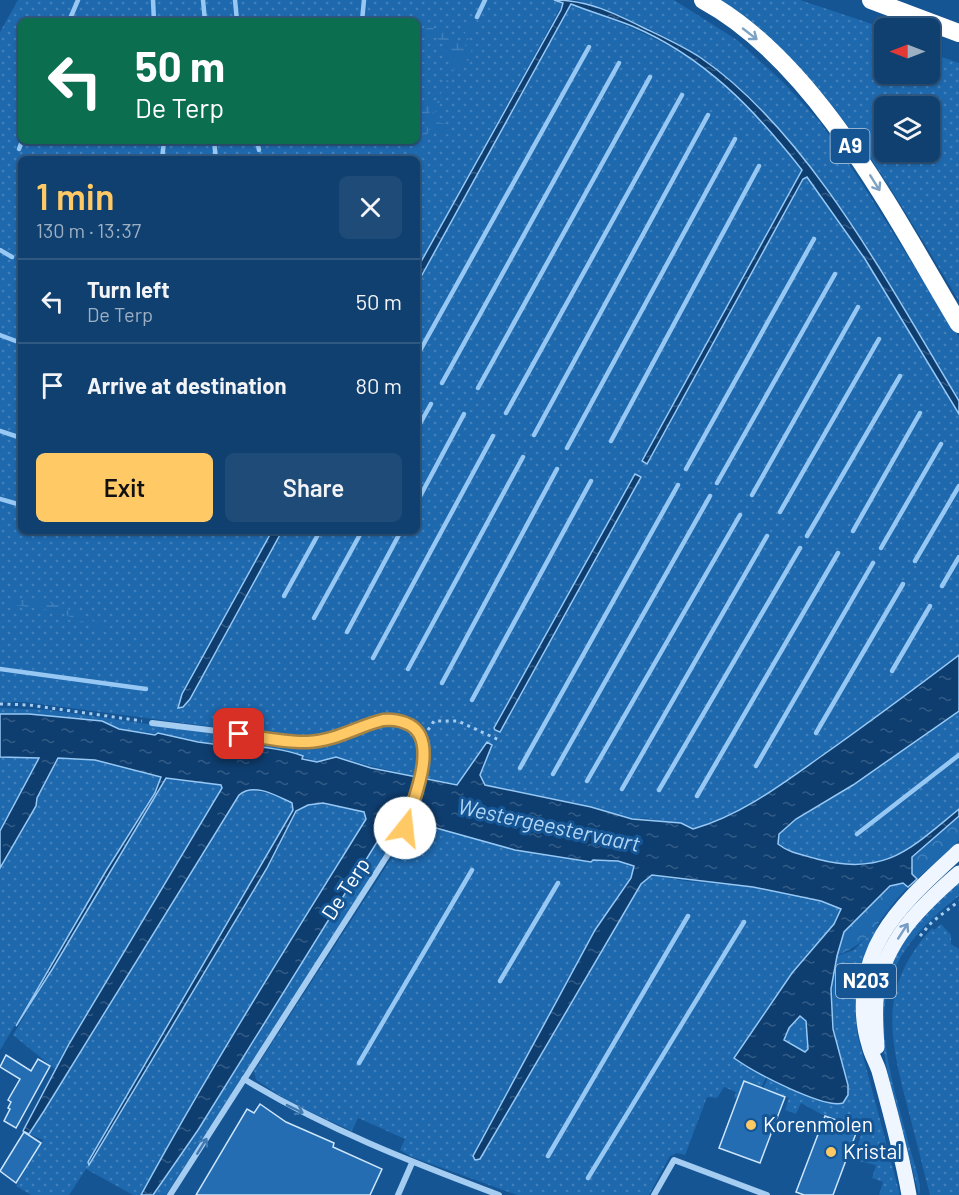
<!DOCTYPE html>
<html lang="en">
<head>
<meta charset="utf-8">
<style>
	:root { --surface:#10406f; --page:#1e4b77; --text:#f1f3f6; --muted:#9cafc3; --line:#305982; --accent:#ffc965 }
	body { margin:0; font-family:Barlow,sans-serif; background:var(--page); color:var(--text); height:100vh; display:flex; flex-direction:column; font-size:22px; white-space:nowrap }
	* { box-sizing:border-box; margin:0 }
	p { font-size:20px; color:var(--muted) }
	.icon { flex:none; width:33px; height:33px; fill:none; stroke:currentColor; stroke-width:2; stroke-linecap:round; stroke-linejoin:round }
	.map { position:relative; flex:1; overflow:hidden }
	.drawer { position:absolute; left:18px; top:156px; width:402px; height:378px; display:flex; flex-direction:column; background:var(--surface); border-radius:9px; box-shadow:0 2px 4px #0004,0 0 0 2px var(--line) }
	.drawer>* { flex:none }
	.hud { position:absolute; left:18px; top:18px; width:402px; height:126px; border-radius:9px; box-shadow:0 2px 4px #0004,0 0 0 2px var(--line); background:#0b6e4f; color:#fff; overflow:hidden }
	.needle { width:39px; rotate:270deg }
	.controls { position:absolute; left:874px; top:18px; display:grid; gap:12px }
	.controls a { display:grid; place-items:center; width:66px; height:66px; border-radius:9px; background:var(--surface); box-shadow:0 2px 4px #0004,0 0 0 2px var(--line); font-size:30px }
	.pin { position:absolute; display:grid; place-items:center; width:51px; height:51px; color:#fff; margin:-26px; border-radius:12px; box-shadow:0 3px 9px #0006 }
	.me { position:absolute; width:66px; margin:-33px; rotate:16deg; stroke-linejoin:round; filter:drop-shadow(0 0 4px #0008) }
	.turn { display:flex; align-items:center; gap:21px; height:126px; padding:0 18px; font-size:27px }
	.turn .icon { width:78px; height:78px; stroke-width:2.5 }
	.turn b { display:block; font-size:42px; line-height:51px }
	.round { display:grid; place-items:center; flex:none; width:63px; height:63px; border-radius:9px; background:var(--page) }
	.summary { display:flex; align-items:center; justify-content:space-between; height:102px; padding:0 18px }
	h1 { font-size:36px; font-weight:600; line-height:45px; color:var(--accent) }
	.primary-button { display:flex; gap:12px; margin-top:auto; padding:12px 18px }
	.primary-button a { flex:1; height:69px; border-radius:9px; background:var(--accent); color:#111; font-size:24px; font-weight:600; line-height:69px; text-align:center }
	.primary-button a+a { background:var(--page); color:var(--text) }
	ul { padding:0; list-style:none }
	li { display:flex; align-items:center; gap:18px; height:84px; padding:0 18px; border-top:2px solid var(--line) }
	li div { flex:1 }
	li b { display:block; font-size:22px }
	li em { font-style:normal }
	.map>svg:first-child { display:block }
	.grass { fill:url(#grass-dots); fill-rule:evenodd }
	.forest { fill:url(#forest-crowns) }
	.wetland { fill:url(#wetland-marsh) }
	.water { fill:url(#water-ripples); stroke:#97c8f4; stroke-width:1.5; fill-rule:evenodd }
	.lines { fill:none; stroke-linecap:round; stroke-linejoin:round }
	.stream { stroke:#97c8f4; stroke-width:4.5 }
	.building { fill:#246db2; stroke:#cce5fc; stroke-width:1.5 }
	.path { stroke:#a5ccf1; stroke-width:3; stroke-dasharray:3 4.5; stroke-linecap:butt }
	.street { stroke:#a5ccf1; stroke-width:6 }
	.primary { stroke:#eff6ff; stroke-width:15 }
	.highway { stroke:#fff; stroke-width:18 }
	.oneway { stroke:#7ea2c4 }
	.oneway2 { stroke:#779dc4 }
	.oneway3 { stroke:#4079b0 }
	.route-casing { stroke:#a68342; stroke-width:15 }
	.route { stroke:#ffc965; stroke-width:10 }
	.poi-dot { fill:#ffc965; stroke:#155594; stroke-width:2 }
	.labels { text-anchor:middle; stroke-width:6; stroke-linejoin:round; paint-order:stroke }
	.shield { fill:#155594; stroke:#b9ccdf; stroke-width:1.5 }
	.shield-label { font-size:20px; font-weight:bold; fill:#fff }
	.street-label { font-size:21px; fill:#fff; stroke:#155594 }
	.poi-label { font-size:21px; fill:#fff; stroke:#155594; text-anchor:start }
	.water-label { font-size:22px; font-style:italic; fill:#b1d6f8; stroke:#155594 }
</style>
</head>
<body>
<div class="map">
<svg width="959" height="1195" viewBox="0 0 959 1195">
	<defs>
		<pattern id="grass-dots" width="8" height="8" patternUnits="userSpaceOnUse" patternTransform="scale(1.5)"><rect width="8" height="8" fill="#1e68ad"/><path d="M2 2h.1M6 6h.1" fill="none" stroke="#407fb9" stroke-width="1.8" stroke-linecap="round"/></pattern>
		<pattern id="forest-crowns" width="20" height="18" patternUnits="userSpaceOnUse" patternTransform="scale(1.5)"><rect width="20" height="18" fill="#1e68ad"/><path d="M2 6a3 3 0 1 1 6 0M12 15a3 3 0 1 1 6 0" fill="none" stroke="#407fb9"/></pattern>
		<pattern id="wetland-marsh" width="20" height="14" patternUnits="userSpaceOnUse" patternTransform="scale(1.5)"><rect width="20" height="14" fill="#1e68ad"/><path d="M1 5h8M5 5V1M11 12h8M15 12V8" fill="none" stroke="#407fb9"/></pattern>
		<pattern id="water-ripples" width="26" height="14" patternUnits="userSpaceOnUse" patternTransform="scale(1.5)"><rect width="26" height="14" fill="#0e3e70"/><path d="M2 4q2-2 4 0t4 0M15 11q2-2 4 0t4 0" fill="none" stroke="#325b85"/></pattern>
	</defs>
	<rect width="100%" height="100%" fill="#155594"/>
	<g class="grass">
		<path d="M 18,0 L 554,0 L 563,3 L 417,269 L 417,159 L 21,159 L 21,531 L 272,531 L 177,706 L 210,664 L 282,531 L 417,531 L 417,284 L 571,4 C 641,29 708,59 759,116 C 775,133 788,152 802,170 L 643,460 L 647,463 L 804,179 L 807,177 L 865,259 L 959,414 L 959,655 L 840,745 L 776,789 L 741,810 L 693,829 L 646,818 L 632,819 L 591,807 L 485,785 L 480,775 L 484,745 L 457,785 L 424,780 C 429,761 433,742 418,727 C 390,700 335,739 298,738 L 25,702 L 0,702 L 0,32 ZM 21,21 L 417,21 L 417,141 L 21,141 ZM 635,474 L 640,477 L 501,731 L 494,729 Z"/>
		<path d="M 577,0 L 674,0 L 737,40 L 783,82 L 820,122 L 861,182 L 959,337 L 959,401 C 891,289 810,132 701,58 C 667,34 616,14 577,0 Z"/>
		<path d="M 718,0 L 800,0 L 872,24 L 872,31 L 885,36 L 885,74 L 930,74 L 930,53 L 959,63 L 959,301 C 908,217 859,128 789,57 C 768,36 741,19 718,0 ZM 885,106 L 930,106 L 930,152 L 885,152 Z"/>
		<path d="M 0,708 L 49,710 L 301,746 C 311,746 320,745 329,742 C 354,736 397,707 416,737 C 425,749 421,764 416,777 L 336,757 L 317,762 L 285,750 L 251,745 L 244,748 L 224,746 L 160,734 L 119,729 L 93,721 L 29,714 L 0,714 Z"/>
		<path d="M 959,711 L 959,808 C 942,823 922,845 902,855 C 871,870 805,866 778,844 L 780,834 L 796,819 L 853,785 Z"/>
		<path d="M 0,757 L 40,757 L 0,831 Z"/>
		<path d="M 58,757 L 95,760 L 161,777 L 155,793 L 0,1050 L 0,868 L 36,806 L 37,798 Z"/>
		<path d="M 167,776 L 221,785 L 222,790 L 84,1019 L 56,1070 L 13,1035 Z"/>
		<path d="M 252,790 L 280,796 L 292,803 L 293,810 L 88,1164 L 110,1132 L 267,868 L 296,811 L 308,805 L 323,803 L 362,810 L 366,819 C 289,943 211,1066 141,1195 L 133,1195 L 86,1169 L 69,1195 L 31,1195 L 16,1186 L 43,1140 L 29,1134 L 239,795 Z"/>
		<path d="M 402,821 L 393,843 L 166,1195 L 153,1195 L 198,1130 L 382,834 L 391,823 Z"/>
		<path d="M 411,821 L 515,850 L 591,862 L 593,860 L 618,861 L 634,866 L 631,878 L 595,930 L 473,1156 L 480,1159 L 641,884 L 652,875 L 685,881 L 753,887 L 821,901 L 841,909 L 834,924 L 792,974 L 734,1058 L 766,1077 L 761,1088 L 744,1081 L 737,1099 L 734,1098 L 736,1092 L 724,1087 L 717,1098 L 707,1097 L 685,1155 L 677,1153 L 670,1156 L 649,1195 L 517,1195 L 412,1157 L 400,1150 L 405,1139 L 358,1118 L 352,1131 L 293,1104 L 256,1080 L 254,1071 L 400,845 Z"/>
		<path d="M 959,883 L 959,896 C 853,976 882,1041 911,1152 C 914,1163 923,1187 919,1195 C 899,1108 849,1002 915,923 C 928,908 944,896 959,883 Z"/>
		<path d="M 879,923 C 860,965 851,991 858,1037 L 900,1195 L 879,1195 L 883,1182 L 872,1178 L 876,1165 L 853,1160 L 863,1129 L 821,1114 L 801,1103 L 796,1114 L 785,1110 L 789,1098 L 763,1089 L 768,1078 L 807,1097 L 829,1104 L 848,1085 C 833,1039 828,1004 837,956 L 854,950 Z"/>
		<path d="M 941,924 L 951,935 L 951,944 L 959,949 L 959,1195 L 930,1195 C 922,1164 914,1132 906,1101 C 888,1031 880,986 932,928 L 934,930 Z"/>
		<path d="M 800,1016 L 806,1021 L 808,1048 L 805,1052 L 784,1040 L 789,1028 Z"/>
	</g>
	<g class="forest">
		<path d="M 959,808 L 959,841 L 917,879 L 912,874 L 911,860 L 902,855 Z"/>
		<path d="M 896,883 L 903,883 L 908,887 C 882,912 872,944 837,955 L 844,932 L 863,911 Z"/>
	</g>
	<g class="wetland">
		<path d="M 475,17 L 477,22 L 464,48 L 472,48 L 468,63 L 462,69 L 458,66 L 458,60 L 434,115 L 437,122 L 446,124 L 447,135 L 430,128 L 416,159 L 414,159 L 427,123 L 419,111 C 422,105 426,96 434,95 L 429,115 L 432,114 L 454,63 L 446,52 L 445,44 L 431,34 L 419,40 L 419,34 C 434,18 445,37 459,43 Z"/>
		<path d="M 6,598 L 54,603 L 108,628 L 110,632 L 107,633 L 57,611 L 6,604 L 3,600 Z"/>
	</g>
	<g class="water">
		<path d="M 554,0 C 588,0 614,13 644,28 C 663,37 683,46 701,58 C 810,133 891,289 959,401 L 959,414 L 865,259 L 807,177 L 803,179 L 647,464 L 642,461 L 802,170 C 755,110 705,57 632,26 C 612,18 591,12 571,4 L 417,284 L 417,269 L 561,10 L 563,3 Z"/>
		<path d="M 635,474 L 641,477 L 500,732 L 495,730 L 494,728 Z"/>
		<path d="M 272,531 L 282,531 L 190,699 L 183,707 L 178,708 L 182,694 Z"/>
		<path d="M 959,655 L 959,711 L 853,785 L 796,819 L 779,834 L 778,844 C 789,853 804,855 817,859 C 885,877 910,849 959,809 L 959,816 L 912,857 L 912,874 L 917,879 L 908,887 L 903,883 L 890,886 L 844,932 L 837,956 L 831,989 L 833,1029 L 848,1085 L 848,1095 L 843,1103 C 824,1109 755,1073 734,1058 L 792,973 L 834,924 L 841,909 L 821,901 L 753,887 L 652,875 L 641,884 L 480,1159 L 475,1160 L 473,1156 L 595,930 L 631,878 L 634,866 L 618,861 L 593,860 L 591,862 L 515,850 L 411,821 L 391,823 L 382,834 L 198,1130 L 153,1195 L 141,1195 C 211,1066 289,943 366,819 L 364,812 L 323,803 L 308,805 L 296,811 L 267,868 L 89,1165 L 88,1162 L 293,810 L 292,803 C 277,796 254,782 239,795 L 44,1111 L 29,1134 L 23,1131 L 69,1044 L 222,788 L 221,785 L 166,778 L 53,968 L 16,1026 L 106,871 L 155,793 L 161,777 L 95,760 L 58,758 L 37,798 L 36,806 L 0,868 L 0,831 L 39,758 L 0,757 L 0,714 L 29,714 L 102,721 L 119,729 L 155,735 L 158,733 L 198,742 L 243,748 C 256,744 290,751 303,756 L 302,759 L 317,762 L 336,757 L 371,768 L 457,785 L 487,742 L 492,745 L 480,775 L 485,785 L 591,807 L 632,819 L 681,823 L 693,829 C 742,815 782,784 823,755 C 868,723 914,689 959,655 ZM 800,1016 L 806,1021 L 808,1049 L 805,1052 L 784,1040 L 789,1028 Z"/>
	</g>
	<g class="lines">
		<g class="stream">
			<path d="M 153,0 L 154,21"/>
			<path d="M 203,0 L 205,21"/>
			<path d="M 235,0 L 237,21"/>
			<path d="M 477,17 L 485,0"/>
			<path d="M 69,21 L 78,0"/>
			<path d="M 362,21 L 364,0"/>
			<path d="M 214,141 L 216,159"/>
			<path d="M 257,141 L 259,150"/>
			<path d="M 19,149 L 22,141"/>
			<path d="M 162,159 L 164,141"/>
			<path d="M 0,250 L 12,257"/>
			<path d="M 0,335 L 21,343"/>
			<path d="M 417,356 L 589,47"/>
			<path d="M 442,383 L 619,63"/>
			<path d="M 478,388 L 650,77"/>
			<path d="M 506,413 L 682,95"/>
			<path d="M 417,429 L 431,404"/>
			<path d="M 0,431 L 21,438"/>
			<path d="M 534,435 L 708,115"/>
			<path d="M 611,441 L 759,166"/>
			<path d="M 567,448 L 735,139"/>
			<path d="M 686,469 L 814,239"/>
			<path d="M 717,483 L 835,274"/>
			<path d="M 752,495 L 858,307"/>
			<path d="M 0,499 L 21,505"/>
			<path d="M 417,502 L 464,414"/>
			<path d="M 780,512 L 879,339"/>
			<path d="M 853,531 L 920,413"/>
			<path d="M 807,536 L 900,376"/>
			<path d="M 881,548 L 941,444"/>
			<path d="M 915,561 L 959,486"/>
			<path d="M 942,586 L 959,557"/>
			<path d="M 284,596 L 320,531"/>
			<path d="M 314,618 L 362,531"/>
			<path d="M 347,632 L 401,531"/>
			<path d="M 373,658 L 493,436"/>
			<path d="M 0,669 L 146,689"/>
			<path d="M 408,669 L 523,457"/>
			<path d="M 892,671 L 930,606"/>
			<path d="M 442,683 L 557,469"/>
			<path d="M 472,700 L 591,481"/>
			<path d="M 816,733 L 903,584"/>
			<path d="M 756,766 L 873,563"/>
			<path d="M 520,768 L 678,485"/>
			<path d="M 553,774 L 710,496"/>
			<path d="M 587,781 L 740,515"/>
			<path d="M 622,789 L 767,536"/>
			<path d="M 659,790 L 800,548"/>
			<path d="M 697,796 L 838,553"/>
			<path d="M 857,834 L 959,755"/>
			<path d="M 500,981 L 558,883"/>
			<path d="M 359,1063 L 472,870"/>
			<path d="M 548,1156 L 688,916"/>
			<path d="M 588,1178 L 744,922"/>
		</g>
	</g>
	<g class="building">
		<path d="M 6,1055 L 31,1071 L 38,1059 L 50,1066 L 16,1128 L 4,1121 L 10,1109 L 8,1108 L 11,1102 L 8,1100 L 20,1079 L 0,1067 Z"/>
		<path d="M 744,1081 L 785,1097 L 760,1163 L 719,1148 Z"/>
		<path d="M 260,1104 L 286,1122 L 334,1143 L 333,1147 L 382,1169 L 370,1195 L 196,1195 L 247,1109 L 254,1113 Z"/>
		<path d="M 825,1116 L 858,1128 L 833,1195 L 804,1195 L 796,1192 Z"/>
		<path d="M 24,1132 L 41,1143 L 16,1183 L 0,1171 Z"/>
	</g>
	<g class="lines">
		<g class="path">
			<path d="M 0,704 L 29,705 L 142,721"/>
			<path d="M 428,730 L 434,721 L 458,721 L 499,740"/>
			<path d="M 920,936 L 932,922 L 959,901"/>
		</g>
		<g class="street">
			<path d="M 152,723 L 307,742 L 326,739 L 386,720 L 414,727 L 423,739 L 424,762 L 405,828 L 170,1195"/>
			<path d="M 244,1079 C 324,1128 411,1162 499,1195"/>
			<path d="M 398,1195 L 412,1163"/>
			<path d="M 654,1195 L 674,1160 L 767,1195"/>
		</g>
		<g class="primary">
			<path d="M 877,1047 C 876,1029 874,1010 877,992 C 884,941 922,905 959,873"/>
			<path d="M 909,1195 C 902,1154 890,1111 879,1071 C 876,1062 871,1054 869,1045 C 858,1010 863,967 882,935 C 901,903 932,876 959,851"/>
		</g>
		<g class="highway">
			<path d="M 703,0 C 816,61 895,217 959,324"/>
			<path d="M 871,0 L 959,33"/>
		</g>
	</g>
	<defs><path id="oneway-shaft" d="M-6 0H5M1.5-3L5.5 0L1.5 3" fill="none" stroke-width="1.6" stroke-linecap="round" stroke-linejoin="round" transform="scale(1.5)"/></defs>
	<g class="oneway">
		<use href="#oneway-shaft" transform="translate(750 34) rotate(38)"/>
		<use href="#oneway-shaft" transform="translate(875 183) rotate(58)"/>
	</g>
	<use class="oneway2" href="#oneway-shaft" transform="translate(903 931) rotate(-57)"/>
	<g class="oneway3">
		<use href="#oneway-shaft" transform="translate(295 1109) rotate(26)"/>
		<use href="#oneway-shaft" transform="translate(202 1146) rotate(-58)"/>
	</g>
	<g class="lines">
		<defs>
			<path id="route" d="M 239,734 C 261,737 286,743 308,742 C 335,741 358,726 383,720 C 392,719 403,721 410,725 C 440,742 412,803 405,828"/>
		</defs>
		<use href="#route" class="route-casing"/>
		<use href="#route" class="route"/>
	</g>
	<g class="poi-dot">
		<circle cx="751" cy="1125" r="6"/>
		<circle cx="831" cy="1152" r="6"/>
	</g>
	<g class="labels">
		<g class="shield">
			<rect x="830.5" y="129" width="39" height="34" rx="4.5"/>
			<rect x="836" y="964" width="60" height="34" rx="4.5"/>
		</g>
		<g class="shield-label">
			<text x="850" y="153">A9</text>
			<text x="866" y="988">N203</text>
		</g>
		<g class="street-label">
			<text transform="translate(346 889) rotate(-57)" y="7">De Terp</text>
		</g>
		<g class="poi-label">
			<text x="763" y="1132">Korenmolen</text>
			<text x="843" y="1159">Kristal</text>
		</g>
		<g class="water-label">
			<text transform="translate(549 825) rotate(12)" y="8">Westergeestervaart</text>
		</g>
	</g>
</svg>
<div class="controls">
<a><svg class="needle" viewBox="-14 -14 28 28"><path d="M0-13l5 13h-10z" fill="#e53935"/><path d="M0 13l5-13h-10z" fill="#9cafc3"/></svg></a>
<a><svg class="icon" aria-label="layers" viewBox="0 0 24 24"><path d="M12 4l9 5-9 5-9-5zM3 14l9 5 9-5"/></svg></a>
</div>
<div class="pin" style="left:239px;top:734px;background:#d93025"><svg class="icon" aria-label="arrive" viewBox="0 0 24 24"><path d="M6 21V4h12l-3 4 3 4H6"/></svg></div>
<svg class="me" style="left:405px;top:828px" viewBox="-20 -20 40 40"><circle r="19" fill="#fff"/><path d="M0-13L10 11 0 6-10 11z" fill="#ffc965"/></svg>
<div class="hud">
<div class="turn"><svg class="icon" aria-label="left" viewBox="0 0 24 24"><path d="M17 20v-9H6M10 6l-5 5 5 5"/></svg><div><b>50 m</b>De Terp</div></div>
</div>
<section class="drawer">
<div class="summary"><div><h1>1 min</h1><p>130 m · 13:37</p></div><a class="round"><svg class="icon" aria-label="close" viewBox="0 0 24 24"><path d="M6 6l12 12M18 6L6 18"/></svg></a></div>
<ul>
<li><svg class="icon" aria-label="left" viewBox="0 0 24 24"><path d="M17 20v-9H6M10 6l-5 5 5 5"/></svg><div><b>Turn left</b><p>De Terp</p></div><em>50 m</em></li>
<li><svg class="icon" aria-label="arrive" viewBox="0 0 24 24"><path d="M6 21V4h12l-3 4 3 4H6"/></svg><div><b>Arrive at destination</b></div><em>80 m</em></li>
</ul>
<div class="primary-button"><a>Exit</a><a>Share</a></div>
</section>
</div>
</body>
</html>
